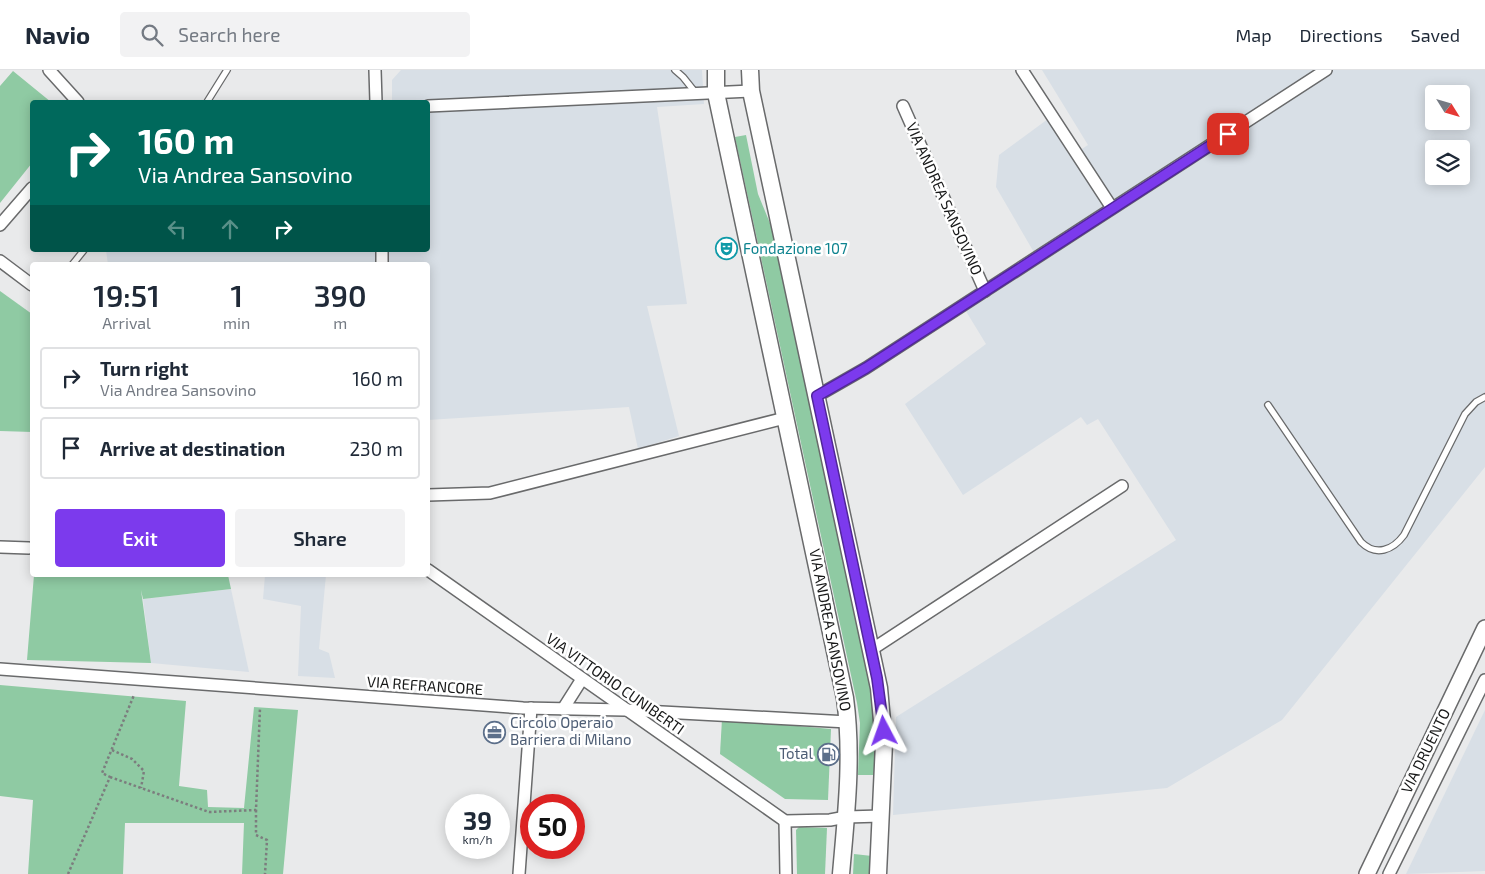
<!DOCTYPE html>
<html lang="en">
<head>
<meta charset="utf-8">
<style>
	:root { --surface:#fff; --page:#f2f2f3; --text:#1f2937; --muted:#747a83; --line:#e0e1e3; --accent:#7c3aed }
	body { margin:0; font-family:"Exo 2",sans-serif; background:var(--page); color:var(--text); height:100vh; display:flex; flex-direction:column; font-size:19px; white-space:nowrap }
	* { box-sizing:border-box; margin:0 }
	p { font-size:16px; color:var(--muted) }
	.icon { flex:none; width:28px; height:28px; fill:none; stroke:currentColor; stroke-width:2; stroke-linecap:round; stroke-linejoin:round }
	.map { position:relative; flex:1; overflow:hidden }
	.details { position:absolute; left:30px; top:192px; width:400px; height:315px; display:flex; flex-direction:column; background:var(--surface); border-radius:5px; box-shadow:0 2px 12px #0003 }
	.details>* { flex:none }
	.top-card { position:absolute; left:30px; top:30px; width:400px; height:152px; border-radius:5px; box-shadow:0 2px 12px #0003; background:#00695c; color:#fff; overflow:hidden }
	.needle { width:32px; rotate:127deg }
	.fabs { position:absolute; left:1425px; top:15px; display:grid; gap:10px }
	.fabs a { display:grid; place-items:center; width:45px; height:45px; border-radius:5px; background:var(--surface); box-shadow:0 2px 12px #0003; font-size:25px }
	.speed { position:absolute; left:445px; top:724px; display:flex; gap:10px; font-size:25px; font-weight:700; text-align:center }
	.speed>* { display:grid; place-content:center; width:65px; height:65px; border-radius:50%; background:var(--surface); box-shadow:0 2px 12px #0003; line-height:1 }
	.speed small { font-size:12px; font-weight:400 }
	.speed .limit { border:8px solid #d22; background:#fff; color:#111 }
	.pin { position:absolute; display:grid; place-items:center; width:42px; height:42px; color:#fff; margin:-21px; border-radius:10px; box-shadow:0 2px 8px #0006 }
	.me { position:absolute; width:55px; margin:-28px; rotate:356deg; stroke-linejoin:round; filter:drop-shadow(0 0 4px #0008) }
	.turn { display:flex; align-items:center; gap:18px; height:105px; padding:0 25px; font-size:22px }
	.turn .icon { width:65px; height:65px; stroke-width:2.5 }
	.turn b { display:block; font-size:35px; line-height:42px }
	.lanes { display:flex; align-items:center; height:48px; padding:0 25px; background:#0003; justify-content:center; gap:25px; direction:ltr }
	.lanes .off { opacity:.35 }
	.eta { display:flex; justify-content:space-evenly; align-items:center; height:85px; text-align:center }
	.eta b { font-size:30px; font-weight:600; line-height:35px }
	.action { display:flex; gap:10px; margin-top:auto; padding:10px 25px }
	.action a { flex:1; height:58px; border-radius:5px; background:var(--accent); color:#fff; font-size:20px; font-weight:600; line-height:58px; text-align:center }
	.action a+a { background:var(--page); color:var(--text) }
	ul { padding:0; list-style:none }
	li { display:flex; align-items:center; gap:15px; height:62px; margin:0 10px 8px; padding:0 15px; border:2px solid var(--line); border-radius:5px }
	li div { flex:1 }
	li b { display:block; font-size:19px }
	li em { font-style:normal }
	header { display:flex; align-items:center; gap:30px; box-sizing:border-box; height:70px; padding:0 25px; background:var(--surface); border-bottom:1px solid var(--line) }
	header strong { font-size:24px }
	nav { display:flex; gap:28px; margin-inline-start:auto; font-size:18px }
	.search { width:350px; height:45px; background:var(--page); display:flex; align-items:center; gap:12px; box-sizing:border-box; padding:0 18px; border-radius:5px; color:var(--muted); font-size:19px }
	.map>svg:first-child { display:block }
	.built { fill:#d8dfe6; fill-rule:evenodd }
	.green { fill:#8fcaa3 }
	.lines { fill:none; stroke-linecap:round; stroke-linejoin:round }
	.service-casing { stroke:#696a6b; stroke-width:8 }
	.minor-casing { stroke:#696a6b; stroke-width:14 }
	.tertiary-casing { stroke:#696a6b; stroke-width:18 }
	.secondary-casing { stroke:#696a6b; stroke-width:19 }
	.path { stroke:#7c7d7e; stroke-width:2.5; stroke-dasharray:2.5 2.5; stroke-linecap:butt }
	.service { stroke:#fff; stroke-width:5.5 }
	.minor { stroke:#fff; stroke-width:11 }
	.tertiary { stroke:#fff; stroke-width:15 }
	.secondary { stroke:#fff; stroke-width:16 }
	.route-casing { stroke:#51269a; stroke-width:12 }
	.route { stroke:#7c3aed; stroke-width:9 }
	.labels { text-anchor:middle; stroke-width:5; stroke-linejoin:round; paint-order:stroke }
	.street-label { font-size:15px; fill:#171818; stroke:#fff }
	.culture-label { font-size:15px; fill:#0d838f; stroke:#fff; text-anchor:start }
	.service-label { font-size:15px; fill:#4e5e75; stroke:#fff; text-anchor:start }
</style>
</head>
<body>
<header>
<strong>Navio</strong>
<div class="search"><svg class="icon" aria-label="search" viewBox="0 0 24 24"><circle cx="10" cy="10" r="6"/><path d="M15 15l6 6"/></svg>Search here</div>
<nav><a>Map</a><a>Directions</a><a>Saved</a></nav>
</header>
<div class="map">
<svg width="1485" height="804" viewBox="0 0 1485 804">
	<rect width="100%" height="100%" fill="#e9eaeb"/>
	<g class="built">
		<path d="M 401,0 L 702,0 L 704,34 L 657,37 L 687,234 L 647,236 L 679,366 L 638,379 L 629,337 L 428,350 L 428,195 L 108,195 L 106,180 L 428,180 L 428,32 L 392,32 L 392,10 Z"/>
		<path d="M 1042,0 L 1485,0 L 1485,397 L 1282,650 L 1167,718 L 893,745 L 896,647 L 1176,470 L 1098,349 L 1087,355 L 1081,347 L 963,425 L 905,334 L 986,274 L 964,238 L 1039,191 L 996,117 L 999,85 L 1048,49 L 1071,86 L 1088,75 ZM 1434,24 L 1461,24 L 1461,51 L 1434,51 ZM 1434,79 L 1461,79 L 1461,106 L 1434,106 Z"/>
		<path d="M 265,505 L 326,505 L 319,579 L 329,583 L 335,608 L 298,606 L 301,536 L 263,529 Z"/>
		<path d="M 231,519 L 249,602 L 151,593 L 143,529 Z"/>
		<path d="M 1485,640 L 1485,801 L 1406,804 Z"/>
	</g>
	<g class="green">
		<path d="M 13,1 L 51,32 L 32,32 L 32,93 L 0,133 L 0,16 Z"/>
		<path d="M 746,65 L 758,124 L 774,163 L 875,635 L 878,651 L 876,705 L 858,705 L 860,653 L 857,633 L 735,67 Z"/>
		<path d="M 0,221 L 32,244 L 32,362 L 0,361 Z"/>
		<path d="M 34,505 L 228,505 L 231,519 L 143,529 L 141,520 L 151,593 L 27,590 Z"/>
		<path d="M 0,615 L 186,631 L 179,716 L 207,720 L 208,737 L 244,738 L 254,637 L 298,640 L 283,804 L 242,804 L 244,753 L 125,753 L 123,804 L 28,804 L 33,730 L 0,726 Z"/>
		<path d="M 722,649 L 831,659 L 828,730 L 785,729 L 720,684 Z"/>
		<path d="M 799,757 L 827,758 L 825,804 L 797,804 L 796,760 Z"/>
		<path d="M 854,784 L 872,786 L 871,804 L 853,804 Z"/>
	</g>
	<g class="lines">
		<defs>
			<g id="service">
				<path d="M 675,0 L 683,7 L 695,22"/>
				<path d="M 207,32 L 227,0"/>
				<path d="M 72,195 L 84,180"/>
				<path d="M 1268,335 L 1361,472 C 1376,487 1393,480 1404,465 L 1465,344 L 1476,332 L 1485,327"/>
			</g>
			<g id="minor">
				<path d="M 49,0 L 78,32"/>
				<path d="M 375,0 L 376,32"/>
				<path d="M 1022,0 L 1112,138"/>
				<path d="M 428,36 L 751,21"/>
				<path d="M 903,36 L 985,221"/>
				<path d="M 0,155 L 32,118"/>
				<path d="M 382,180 L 382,195"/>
				<path d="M 0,191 L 32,215"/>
				<path d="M 817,326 L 866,298 L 1326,0"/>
				<path d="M 428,425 L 490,423 L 785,348"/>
				<path d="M 0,477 L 29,478"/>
				<path d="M 428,500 L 785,751 L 830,750 L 846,747 L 881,746"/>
				<path d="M 871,580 L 1122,416"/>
				<path d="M 0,599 L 523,638 L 625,640 L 848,652"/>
				<path d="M 563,639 L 582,609"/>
				<path d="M 785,751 L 786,804"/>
				<path d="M 519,804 L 531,638"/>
				<path d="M 1389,804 L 1485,610"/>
			</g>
			<path id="tertiary" d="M 1367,804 L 1485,558"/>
			<g id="secondary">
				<path d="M 716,0 L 716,23 L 845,628 C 853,687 846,746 841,804"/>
				<path d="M 750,0 L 751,21 L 879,618 L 884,673 L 878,804"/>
			</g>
		</defs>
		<use href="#service" class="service-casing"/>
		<use href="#minor" class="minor-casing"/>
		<use href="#tertiary" class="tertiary-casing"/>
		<use href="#secondary" class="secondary-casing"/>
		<g class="path">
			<path d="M 112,680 L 132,689 L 144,701 L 141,718"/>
			<path d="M 110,707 L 209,742 L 256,740 L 260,638"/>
			<path d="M 256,740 L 256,765 L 267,770 L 265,804"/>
			<path d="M 68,804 L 110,707 L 102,703 L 134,625"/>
		</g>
		<use href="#service" class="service"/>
		<use href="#minor" class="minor"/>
		<use href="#tertiary" class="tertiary"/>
		<use href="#secondary" class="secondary"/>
	</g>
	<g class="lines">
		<defs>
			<path id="route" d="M 884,661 L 877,608 L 817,326 L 866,298 L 1228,64"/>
		</defs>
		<use href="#route" class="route-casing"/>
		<use href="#route" class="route"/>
	</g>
	<defs>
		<symbol id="theatre-ring" viewBox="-11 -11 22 22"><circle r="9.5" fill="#fff" stroke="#0f9aa8" stroke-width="1.5"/><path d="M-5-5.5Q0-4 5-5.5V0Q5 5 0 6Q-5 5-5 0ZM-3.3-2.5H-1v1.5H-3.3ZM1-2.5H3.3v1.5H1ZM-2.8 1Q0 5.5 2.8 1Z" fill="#0f9aa8"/></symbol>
		<symbol id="office-ring" viewBox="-11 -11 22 22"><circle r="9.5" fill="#fff" stroke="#5c6f8a" stroke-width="1.5"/><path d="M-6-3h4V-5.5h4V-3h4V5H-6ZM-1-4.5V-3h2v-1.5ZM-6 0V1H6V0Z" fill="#5c6f8a"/></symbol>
		<symbol id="fuel-ring" viewBox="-11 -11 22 22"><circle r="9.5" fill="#fff" stroke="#5c6f8a" stroke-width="1.5"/><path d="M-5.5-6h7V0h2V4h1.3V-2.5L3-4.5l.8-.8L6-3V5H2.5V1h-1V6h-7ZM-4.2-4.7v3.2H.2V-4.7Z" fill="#5c6f8a"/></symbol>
	</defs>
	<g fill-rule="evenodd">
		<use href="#theatre-ring" x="714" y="166" width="25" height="25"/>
		<use href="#office-ring" x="482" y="650" width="25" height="25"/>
		<use href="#fuel-ring" x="816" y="672" width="25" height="25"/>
	</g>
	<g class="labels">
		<g class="street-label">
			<text transform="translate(944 129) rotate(66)" y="5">VIA ANDREA SANSOVINO</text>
			<text transform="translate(830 560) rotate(79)" y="5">VIA ANDREA SANSOVINO</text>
			<text transform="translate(615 614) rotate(35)" y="5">VIA VITTORIO CUNIBERTI</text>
			<text transform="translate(425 616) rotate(4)" y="5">VIA REFRANCORE</text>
			<text transform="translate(1426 681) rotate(-64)" y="5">VIA DRUENTO</text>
		</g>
		<g class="culture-label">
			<text x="743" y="184">Fondazione 107</text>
		</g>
		<g class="service-label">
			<text x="510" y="658">Circolo Operaio<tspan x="510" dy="17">Barriera di Milano</tspan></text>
			<text x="813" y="689" text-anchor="end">Total</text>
		</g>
	</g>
</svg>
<div class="fabs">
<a><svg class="needle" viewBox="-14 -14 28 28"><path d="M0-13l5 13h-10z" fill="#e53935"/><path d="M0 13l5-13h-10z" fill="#747a83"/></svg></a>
<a><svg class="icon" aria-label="layers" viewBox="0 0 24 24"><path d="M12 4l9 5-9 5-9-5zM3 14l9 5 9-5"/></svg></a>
</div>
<div class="speed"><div>39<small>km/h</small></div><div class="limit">50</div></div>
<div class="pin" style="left:1228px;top:64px;background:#d93025"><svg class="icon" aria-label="arrive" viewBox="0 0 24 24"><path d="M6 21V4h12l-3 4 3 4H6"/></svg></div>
<svg class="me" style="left:884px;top:661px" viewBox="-20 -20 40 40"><path d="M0-17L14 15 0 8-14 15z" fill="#7c3aed" stroke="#fff" stroke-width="4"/></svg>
<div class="top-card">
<div class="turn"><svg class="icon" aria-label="right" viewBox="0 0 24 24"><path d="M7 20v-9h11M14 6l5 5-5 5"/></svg><div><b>160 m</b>Via Andrea Sansovino</div></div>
<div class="lanes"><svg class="icon off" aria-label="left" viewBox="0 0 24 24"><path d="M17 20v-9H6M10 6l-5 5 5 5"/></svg><svg class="icon off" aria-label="ahead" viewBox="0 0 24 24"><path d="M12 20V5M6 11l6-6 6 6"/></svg><svg class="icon" aria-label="right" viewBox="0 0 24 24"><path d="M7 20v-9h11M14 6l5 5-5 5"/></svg></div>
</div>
<section class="details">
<div class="eta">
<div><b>19:51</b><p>Arrival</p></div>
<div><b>1</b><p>min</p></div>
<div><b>390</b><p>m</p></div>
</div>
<ul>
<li><svg class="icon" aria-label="right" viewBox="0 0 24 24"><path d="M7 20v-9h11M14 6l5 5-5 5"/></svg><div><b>Turn right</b><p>Via Andrea Sansovino</p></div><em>160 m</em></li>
<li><svg class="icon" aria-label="arrive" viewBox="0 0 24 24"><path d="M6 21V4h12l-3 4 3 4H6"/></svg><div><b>Arrive at destination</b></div><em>230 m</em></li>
</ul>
<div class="action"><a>Exit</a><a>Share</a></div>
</section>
</div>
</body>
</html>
